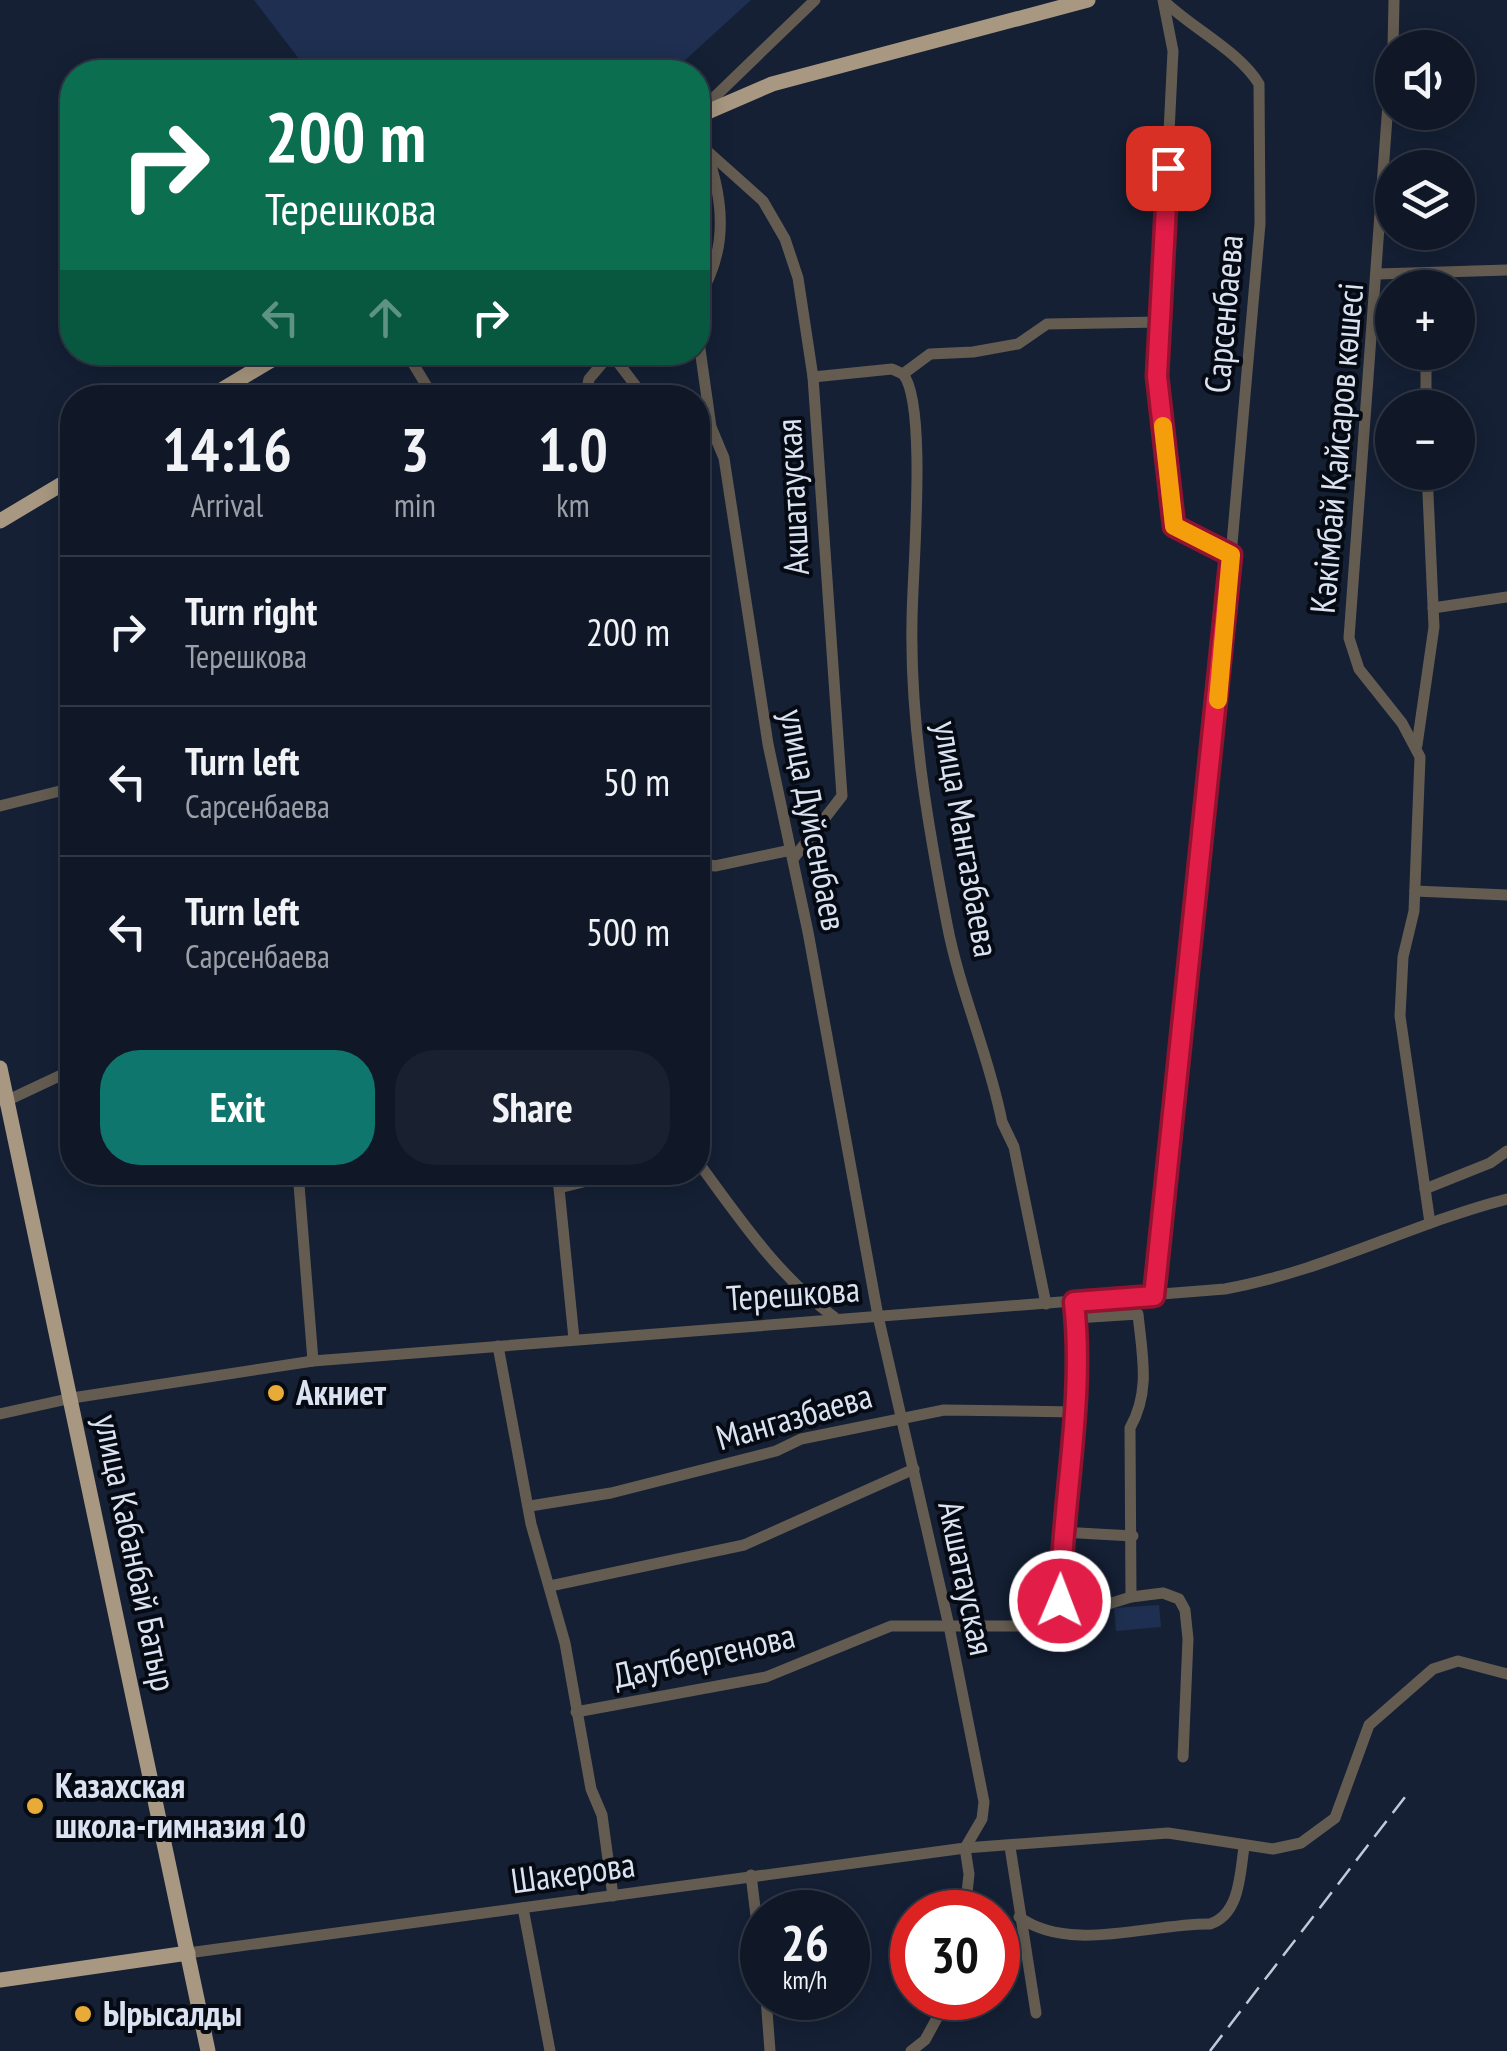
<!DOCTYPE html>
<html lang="en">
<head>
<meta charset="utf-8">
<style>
	:root { --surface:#101828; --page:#192130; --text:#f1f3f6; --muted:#9ca0a8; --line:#303745; --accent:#0f766e }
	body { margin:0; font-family:"PT Sans Narrow",sans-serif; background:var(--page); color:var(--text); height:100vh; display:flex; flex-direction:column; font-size:38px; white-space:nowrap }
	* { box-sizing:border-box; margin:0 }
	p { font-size:32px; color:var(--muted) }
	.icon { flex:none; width:55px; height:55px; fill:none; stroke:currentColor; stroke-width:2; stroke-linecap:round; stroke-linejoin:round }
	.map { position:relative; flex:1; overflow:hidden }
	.drawer { position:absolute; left:60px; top:385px; width:650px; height:800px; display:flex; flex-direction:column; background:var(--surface); border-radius:40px; box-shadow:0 5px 25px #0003,0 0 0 2px var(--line) }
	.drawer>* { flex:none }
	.hud { position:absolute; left:60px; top:60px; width:650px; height:305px; border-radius:40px; box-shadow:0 5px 25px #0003,0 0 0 2px var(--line); background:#0b6e4f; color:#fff; overflow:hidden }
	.controls { position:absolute; left:1375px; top:30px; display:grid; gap:20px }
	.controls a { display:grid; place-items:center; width:100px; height:100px; border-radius:50%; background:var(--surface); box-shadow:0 5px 25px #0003,0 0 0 2px var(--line); font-size:50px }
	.speed { position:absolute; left:740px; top:1890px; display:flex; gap:20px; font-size:50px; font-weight:700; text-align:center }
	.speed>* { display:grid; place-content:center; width:130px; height:130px; border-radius:50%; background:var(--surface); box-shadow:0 5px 25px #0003,0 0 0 2px var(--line); line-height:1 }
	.speed small { font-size:25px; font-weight:400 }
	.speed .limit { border:15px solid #d22; background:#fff; color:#111 }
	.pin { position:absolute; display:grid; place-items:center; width:85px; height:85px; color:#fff; margin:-42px; border-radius:20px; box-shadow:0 5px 15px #0006 }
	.me { position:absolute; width:110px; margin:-55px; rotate:1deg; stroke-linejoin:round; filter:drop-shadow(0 0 8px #0008) }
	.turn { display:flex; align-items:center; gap:35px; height:210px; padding:0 40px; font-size:45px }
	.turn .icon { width:130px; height:130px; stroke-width:2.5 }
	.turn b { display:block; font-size:70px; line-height:85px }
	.lanes { display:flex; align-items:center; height:95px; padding:0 40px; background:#0003; justify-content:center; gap:50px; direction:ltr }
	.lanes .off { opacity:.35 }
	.eta { display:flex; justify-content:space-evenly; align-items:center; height:170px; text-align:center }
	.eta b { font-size:60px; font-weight:800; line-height:70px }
	.cta { display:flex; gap:20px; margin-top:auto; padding:20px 40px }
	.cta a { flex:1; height:115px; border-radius:40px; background:var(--accent); color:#fff; font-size:40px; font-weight:800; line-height:115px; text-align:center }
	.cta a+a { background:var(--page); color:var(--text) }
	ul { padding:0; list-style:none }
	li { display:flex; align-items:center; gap:30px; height:150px; padding:0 40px; border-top:2px solid var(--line) }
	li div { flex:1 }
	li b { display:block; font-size:38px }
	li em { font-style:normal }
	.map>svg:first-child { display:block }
	.green { fill:#1e2f51 }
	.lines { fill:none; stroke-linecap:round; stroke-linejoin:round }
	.minor { stroke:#645c51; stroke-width:11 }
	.major { stroke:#a89881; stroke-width:15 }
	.rail { stroke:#c0c9d8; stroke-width:2.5; stroke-dasharray:20 10; stroke-linecap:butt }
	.route-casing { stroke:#92132f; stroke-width:25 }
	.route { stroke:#e11d48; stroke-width:18 }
	.slow { stroke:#f59e0b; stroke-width:18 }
	.poi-dot { fill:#e9ab38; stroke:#060a13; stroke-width:4 }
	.labels { text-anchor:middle; stroke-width:8; stroke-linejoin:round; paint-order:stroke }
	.street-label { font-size:35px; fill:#dbe3f2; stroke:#060a13 }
	.poi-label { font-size:35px; font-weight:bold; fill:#dbe3f2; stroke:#060a13; text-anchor:start }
</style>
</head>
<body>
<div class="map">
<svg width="1507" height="2051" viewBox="0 0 1507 2051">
	<rect width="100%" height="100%" fill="#152035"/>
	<g class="green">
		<path d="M 254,0 L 751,0 L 672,72 L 309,72 Z"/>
		<path d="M 1159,1605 L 1161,1627 L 1116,1631 L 1114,1608 Z"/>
	</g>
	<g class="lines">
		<g class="minor">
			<path d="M 1164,1 C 1193,29 1239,51 1259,84 L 1260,224 L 1231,555"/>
			<path d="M 1393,48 L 1394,0"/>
			<path d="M 1392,49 L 1349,638 L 1359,669 L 1402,723 L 1420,757 L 1414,911 L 1403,957 L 1400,1016 L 1430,1223"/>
			<path d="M 698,113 L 815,0"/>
			<path d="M 698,131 C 718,176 730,228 710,275 C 706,286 699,292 698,303"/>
			<path d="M 705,149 L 763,201 L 785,239 L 798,278 L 813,377 L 842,796 L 793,859"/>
			<path d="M 1378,274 L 1507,270"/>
			<path d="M 698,335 L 711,427 L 724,458 L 768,744 L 808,932 L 878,1316 L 949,1626 L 984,1802 L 982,1819 L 965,1848"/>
			<path d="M 406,352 L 434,398"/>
			<path d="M 610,352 L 645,398"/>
			<path d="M 903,374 C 928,404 912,575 912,622 C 910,723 928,826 947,924 C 960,992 989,1055 1002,1122 L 1014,1147 L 1046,1304"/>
			<path d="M 813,377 L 892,369 L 903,374 L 930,354 L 973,352 L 1018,344 L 1047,324 L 1160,322"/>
			<path d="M 585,398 L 589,379 L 611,353"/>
			<path d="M 1426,408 L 1426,352"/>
			<path d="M 1433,608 L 1507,597"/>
			<path d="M 1417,745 L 1434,627 L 1427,472"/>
			<path d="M 0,806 L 72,788"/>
			<path d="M 698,846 L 705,864 L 715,866 L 791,850"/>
			<path d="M 1415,891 L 1507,895"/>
			<path d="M 4,1102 L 72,1070"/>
			<path d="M 698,1162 C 739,1218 778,1276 834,1317"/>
			<path d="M 298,1172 L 313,1361"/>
			<path d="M 1425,1189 L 1490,1163 L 1507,1151"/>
			<path d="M 1154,1296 L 1231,555 L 1175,525 L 1157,376 L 1173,51 L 1163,0"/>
			<path d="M 1076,1318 L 1138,1314 C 1142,1355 1151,1391 1130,1428 L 1131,1597"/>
			<path d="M 574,1339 L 559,1188 L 623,1172"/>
			<path d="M 498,1346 L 531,1524 L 565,1643 L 591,1789 L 602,1815 L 613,1896"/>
			<path d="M 0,1414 L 72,1398 L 313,1361 L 1225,1289 C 1325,1271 1410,1224 1507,1199"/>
			<path d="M 530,1506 L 611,1493 L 776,1451 L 801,1439 L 944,1410 L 1076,1412"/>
			<path d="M 1061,1532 L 1133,1536"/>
			<path d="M 550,1586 L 744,1545 L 914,1469"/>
			<path d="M 1055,1619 L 1061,1532 L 1075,1448 L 1076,1315"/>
			<path d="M 576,1712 L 766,1677 L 891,1626 L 1037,1626 L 1131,1597 L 1163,1593 L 1179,1599 L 1185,1610 L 1188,1639 L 1183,1757"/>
			<path d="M 1010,1847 L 1036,2013"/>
			<path d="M 965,1848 L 969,1874 L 965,1912"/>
			<path d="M 751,1875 L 762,1965"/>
			<path d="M 523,1908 L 550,2051"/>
			<path d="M 1019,1917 C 1070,1954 1151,1923 1210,1924 C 1240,1914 1240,1874 1244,1847"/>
			<path d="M 188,1953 L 965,1848 L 1168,1833 L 1273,1849 L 1301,1843 L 1335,1818 L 1369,1725 L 1433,1669 L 1458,1661 L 1507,1674"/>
			<path d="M 766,1998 L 770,2051"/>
			<path d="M 911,2051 L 925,2040 L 948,1998"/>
		</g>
		<g class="major">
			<path d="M 698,116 L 772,84 L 1088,0"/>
			<path d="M 208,398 L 285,352"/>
			<path d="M 0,521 L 72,478"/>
			<path d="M 0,1068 L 208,2051"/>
			<path d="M 0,1980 L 188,1953"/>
		</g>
		<path class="rail" d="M 1210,2051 L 1405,1797"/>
	</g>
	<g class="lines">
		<defs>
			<path id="route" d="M 1060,1601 C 1062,1501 1085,1403 1074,1302 L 1154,1296 L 1231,555 L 1174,526 L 1157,376 L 1168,168"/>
		</defs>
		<use href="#route" class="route-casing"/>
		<use href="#route" class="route"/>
		<path class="slow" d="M 1163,426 L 1174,526 L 1231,555 L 1218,700"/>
	</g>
	<g class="poi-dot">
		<circle cx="276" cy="1393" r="10"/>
		<circle cx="35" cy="1806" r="10"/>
		<circle cx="83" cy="2014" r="10"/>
	</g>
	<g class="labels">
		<g class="street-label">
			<text transform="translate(1224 314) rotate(-85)" y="12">Сарсенбаева</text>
			<text transform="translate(1337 448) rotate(-85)" y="12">Кәкімбай Қайсаров көшесі</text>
			<text transform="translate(793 497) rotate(-93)" y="12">Акшатауская</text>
			<text transform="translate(813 820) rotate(79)" y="12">улица Дуйсенбаев</text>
			<text transform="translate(966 839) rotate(80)" y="12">улица Мангазбаева</text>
			<text transform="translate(793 1294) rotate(-4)" y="12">Терешкова</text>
			<text transform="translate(794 1417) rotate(-16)" y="12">Мангазбаева</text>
			<text transform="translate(135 1553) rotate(78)" y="12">улица Кабанбай Батыр</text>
			<text transform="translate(966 1578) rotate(78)" y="12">Акшатауская</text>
			<text transform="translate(704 1656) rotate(-13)" y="12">Даутбергенова</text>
			<text transform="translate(573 1873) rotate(-8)" y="12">Шакерова</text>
		</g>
		<g class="poi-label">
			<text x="296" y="1405">Акниет</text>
			<text x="55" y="1798">Казахская<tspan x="55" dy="40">школа-гимназия 10</tspan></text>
			<text x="103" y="2026">Ырысалды</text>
		</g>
	</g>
</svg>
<div class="controls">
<a><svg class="icon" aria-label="sound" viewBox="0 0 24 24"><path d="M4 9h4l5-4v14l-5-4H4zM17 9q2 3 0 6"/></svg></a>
<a><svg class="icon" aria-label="layers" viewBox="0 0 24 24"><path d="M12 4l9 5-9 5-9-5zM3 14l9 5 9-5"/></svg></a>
<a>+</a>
<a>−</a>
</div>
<div class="speed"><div>26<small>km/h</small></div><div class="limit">30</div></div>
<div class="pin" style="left:1168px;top:168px;background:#d93025"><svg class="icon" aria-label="arrive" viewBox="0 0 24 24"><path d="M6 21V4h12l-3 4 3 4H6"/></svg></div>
<svg class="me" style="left:1060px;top:1601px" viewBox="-20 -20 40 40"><circle r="17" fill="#e11d48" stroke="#fff" stroke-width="3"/><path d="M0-11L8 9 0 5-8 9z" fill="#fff"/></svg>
<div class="hud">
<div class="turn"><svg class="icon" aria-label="right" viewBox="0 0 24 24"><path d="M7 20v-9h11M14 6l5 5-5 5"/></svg><div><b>200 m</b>Терешкова</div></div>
<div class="lanes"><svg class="icon off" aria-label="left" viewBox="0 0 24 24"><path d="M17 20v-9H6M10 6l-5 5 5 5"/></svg><svg class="icon off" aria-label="ahead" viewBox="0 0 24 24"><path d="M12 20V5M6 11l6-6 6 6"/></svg><svg class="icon" aria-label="right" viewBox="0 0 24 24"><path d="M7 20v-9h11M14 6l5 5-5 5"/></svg></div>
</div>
<section class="drawer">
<div class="eta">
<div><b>14:16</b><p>Arrival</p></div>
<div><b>3</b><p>min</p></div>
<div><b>1.0</b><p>km</p></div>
</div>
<ul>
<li><svg class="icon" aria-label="right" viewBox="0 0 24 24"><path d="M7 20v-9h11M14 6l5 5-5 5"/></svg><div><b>Turn right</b><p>Терешкова</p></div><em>200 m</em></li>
<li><svg class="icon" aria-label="left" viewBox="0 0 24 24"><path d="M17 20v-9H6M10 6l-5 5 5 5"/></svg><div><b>Turn left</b><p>Сарсенбаева</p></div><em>50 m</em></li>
<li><svg class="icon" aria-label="left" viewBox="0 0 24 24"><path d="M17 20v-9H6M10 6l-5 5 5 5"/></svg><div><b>Turn left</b><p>Сарсенбаева</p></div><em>500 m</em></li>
</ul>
<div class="cta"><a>Exit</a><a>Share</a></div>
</section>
</div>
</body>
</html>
